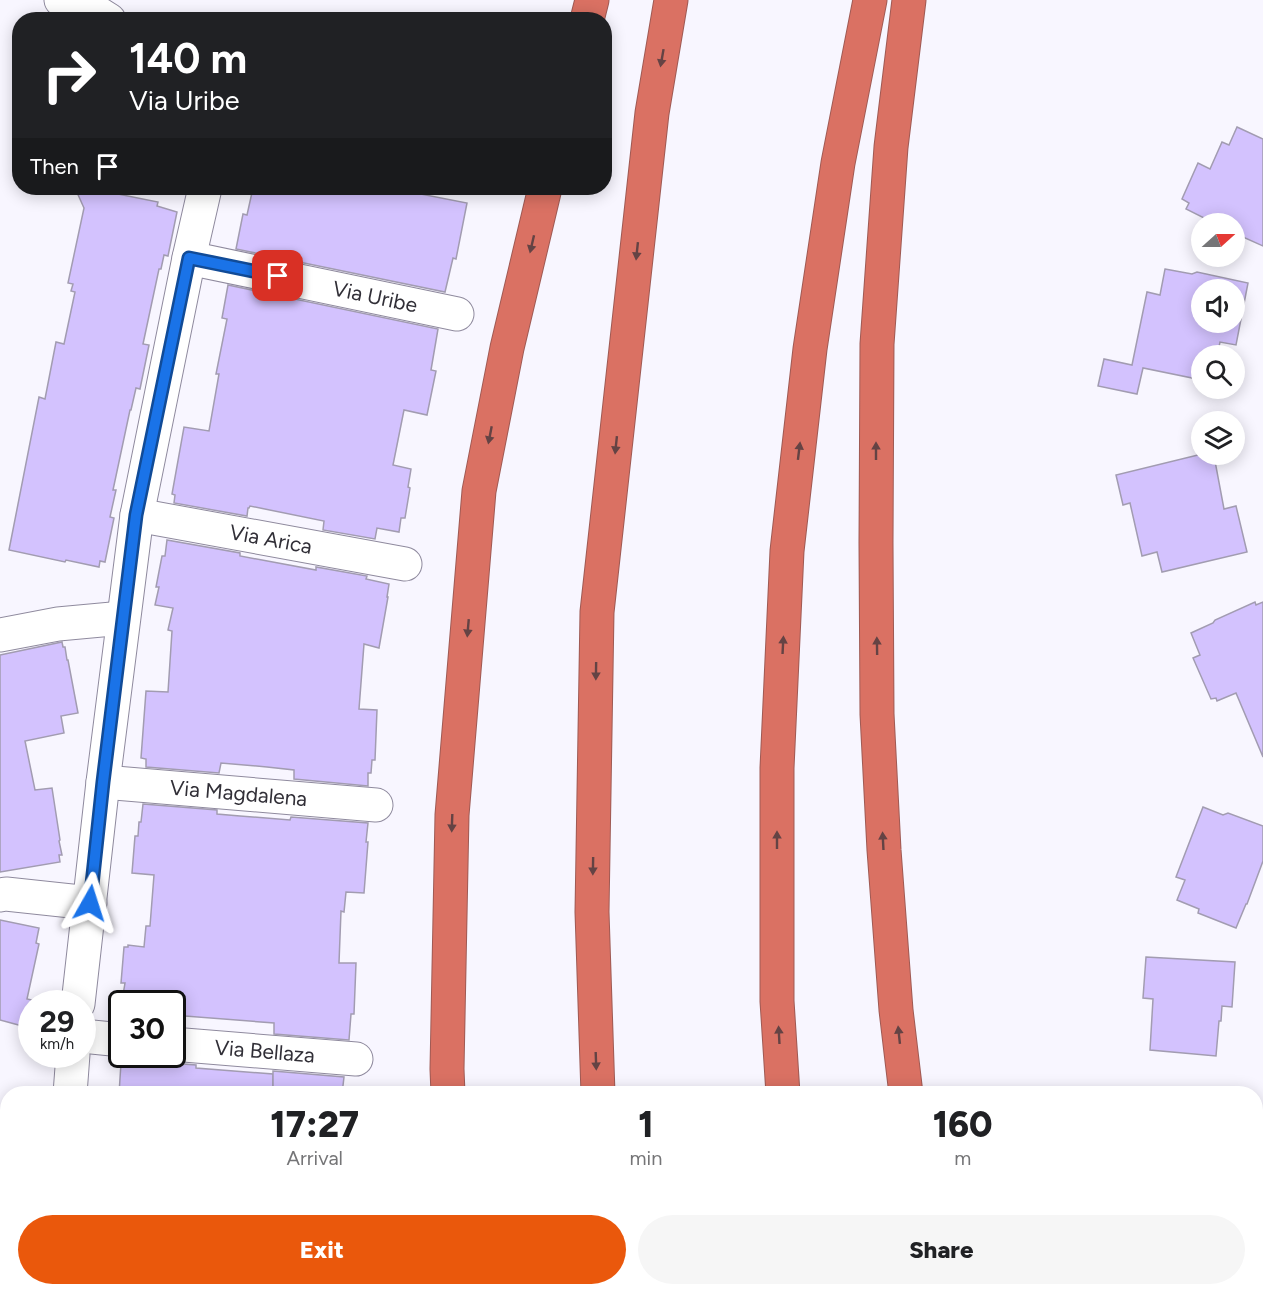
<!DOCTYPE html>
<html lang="en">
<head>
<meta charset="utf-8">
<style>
	:root { --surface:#fff; --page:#f6f6f6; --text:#202124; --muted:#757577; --accent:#ea580c }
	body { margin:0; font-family:Figtree,sans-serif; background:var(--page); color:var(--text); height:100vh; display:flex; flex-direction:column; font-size:22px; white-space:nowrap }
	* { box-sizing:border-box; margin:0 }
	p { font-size:20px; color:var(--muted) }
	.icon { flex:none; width:33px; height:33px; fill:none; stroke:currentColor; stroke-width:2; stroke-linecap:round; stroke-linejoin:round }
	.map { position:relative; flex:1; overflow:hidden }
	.sheet { position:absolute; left:0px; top:1086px; width:1263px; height:210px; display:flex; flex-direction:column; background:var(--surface); border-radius:24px 24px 0 0; box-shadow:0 3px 15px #0003 }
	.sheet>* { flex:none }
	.banner { position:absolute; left:12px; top:12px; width:600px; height:183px; border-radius:24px; box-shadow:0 3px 15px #0003; background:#202124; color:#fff; overflow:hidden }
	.needle { width:39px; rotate:69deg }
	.tools { position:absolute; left:1191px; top:213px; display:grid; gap:12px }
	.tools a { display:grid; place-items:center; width:54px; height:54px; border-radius:50%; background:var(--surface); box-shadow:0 3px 15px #0003; font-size:30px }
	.speed { position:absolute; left:18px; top:990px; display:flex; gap:12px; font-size:30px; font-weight:700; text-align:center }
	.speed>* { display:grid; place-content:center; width:78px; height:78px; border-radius:50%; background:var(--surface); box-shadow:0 3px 15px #0003; line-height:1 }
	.speed small { font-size:15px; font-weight:400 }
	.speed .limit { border:3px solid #111; border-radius:9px; background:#fff; color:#111 }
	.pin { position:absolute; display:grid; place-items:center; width:51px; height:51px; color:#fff; margin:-26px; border-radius:12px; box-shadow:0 3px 9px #0006 }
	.me { position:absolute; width:66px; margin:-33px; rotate:6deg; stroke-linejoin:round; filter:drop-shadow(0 0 4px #0008) }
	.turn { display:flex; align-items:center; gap:21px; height:126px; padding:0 18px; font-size:27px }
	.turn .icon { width:78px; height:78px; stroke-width:2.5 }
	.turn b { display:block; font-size:42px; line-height:51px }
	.then { display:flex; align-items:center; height:57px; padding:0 18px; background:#0003; gap:12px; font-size:22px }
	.eta { display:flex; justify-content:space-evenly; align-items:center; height:102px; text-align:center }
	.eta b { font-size:36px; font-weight:800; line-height:42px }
	.cta { display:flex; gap:12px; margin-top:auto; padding:12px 18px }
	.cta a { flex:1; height:69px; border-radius:36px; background:var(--accent); color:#fff; font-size:24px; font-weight:800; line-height:69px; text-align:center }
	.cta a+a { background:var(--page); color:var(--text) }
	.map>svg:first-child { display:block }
	.building { fill:#d3c2fe; stroke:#a29cb1; stroke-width:1.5; fill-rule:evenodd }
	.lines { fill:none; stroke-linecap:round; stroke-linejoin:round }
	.street-casing { stroke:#8f8a9e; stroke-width:35 }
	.highway-casing { stroke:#9f5a54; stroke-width:35 }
	.street { stroke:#fff; stroke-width:33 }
	.highway { stroke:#da7163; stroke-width:33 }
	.oneway { fill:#644344 }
	.route-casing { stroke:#114b97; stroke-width:15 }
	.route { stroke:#1a73e8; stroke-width:10 }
	.labels { text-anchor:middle; stroke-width:4.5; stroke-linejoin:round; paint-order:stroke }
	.street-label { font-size:21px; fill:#312f37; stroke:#f8f6ff }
</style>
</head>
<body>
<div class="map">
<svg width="1263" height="1296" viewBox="0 0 1263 1296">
	<rect width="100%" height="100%" fill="#f8f6ff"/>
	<g class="building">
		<path d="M 1237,127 L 1263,139 L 1263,246 L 1234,233 L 1234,224 L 1216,224 L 1186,209 L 1189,203 L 1182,199 L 1198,163 L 1210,169 L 1222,142 L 1229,145 Z"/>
		<path d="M 75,188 L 88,188 L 158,202 L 157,206 L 177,212 L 168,256 L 164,255 L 161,269 L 159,269 L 143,344 L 149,345 L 140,389 L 136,388 L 131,410 L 130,410 L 113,490 L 116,490 L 110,517 L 114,518 L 105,562 L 100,561 L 99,567 L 66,560 L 65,562 L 9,550 L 39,397 L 45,399 L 56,342 L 64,344 L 75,292 L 71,291 L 73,284 L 68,283 L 84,208 Z"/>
		<path d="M 253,188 L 390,188 L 467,203 L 456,259 L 453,258 L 445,292 L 236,249 L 243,214 L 247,215 Z"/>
		<path d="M 1165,269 L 1192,274 L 1197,272 L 1248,283 L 1236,345 L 1220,342 L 1217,356 L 1202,356 L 1202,380 L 1143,368 L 1137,394 L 1098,386 L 1104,359 L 1132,365 L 1147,292 L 1160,295 ZM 1202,290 L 1234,290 L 1234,322 L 1202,322 Z"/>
		<path d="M 228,285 L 438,329 L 431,370 L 436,371 L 427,415 L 404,410 L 393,465 L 411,469 L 408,487 L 410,488 L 405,518 L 401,518 L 399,532 L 377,528 L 375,539 L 323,530 L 324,521 L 250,506 L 249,508 L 248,508 L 247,516 L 174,503 L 175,495 L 172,494 L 184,427 L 209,431 L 219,374 L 216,374 L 227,319 L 222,318 Z"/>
		<path d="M 1202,454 L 1211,454 L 1212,461 L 1215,461 L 1224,509 L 1236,506 L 1247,552 L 1162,572 L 1157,552 L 1142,556 L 1130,503 L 1123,505 L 1116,475 Z"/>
		<path d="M 167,540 L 240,553 L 240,556 L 316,570 L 316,567 L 367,576 L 366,579 L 389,584 L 387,597 L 388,597 L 379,648 L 364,644 L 359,709 L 377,710 L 375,760 L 372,760 L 371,773 L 368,773 L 368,786 L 294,779 L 294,770 L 267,767 L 221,763 L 219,773 L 146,767 L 146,759 L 141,758 L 146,691 L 168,692 L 172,631 L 168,630 L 173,608 L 155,605 L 159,587 L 156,587 L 162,556 L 165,556 Z"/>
		<path d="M 1255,602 L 1256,605 L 1263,602 L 1263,757 L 1236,693 L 1217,701 L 1216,698 L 1211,699 L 1193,658 L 1200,655 L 1191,633 L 1213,623 L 1215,620 Z"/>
		<path d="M 62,642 L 63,647 L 65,647 L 67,660 L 68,660 L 78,713 L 61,716 L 64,733 L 25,741 L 35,790 L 52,788 L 60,840 L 59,841 L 62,855 L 59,855 L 60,862 L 0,872 L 0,655 Z"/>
		<path d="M 143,804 L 217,810 L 217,814 L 240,816 L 290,820 L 291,817 L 368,823 L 366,842 L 368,842 L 364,893 L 346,892 L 344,912 L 341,911 L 339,963 L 356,963 L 354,1014 L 351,1014 L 349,1040 L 274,1034 L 274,1023 L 172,1015 L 172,1004 L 126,1004 L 126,996 L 123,995 L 125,983 L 121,983 L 124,947 L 128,947 L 128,945 L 144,947 L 146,926 L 150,926 L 154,875 L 132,873 L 135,836 L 138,836 L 139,822 L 141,822 Z"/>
		<path d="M 1203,807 L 1223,815 L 1228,813 L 1263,826 L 1263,861 L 1247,904 L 1246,904 L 1236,928 L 1198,913 L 1199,909 L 1177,900 L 1185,880 L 1176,877 Z"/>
		<path d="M 0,920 L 39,928 L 36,943 L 39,944 L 27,999 L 32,1000 L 26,1027 L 0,1020 Z"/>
		<path d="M 1146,957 L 1235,962 L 1232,1007 L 1222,1006 L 1221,1021 L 1219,1021 L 1216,1056 L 1150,1050 L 1153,999 L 1143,998 Z"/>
		<path d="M 129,1057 L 162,1060 L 170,1063 L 196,1065 L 196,1068 L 273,1074 L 273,1094 L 119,1094 L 121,1063 L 123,1063 L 123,1058 Z"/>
		<path d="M 273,1071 L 344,1077 L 342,1094 L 273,1094 Z"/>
	</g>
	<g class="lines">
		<defs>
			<g id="street">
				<path d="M 61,0 L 93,10 L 109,20"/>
				<path id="s1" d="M 189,258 L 457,314"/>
				<path id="s2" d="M 137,515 L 405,564"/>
				<path d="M 0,635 L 58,624 L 123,618"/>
				<path id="s3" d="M 103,782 L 376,805"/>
				<path d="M 0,895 L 6,894 L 90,903"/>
				<path d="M 78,1004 L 103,782 L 137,515 L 189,258 L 205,188"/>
				<path d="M 82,1036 L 122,1040"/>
				<path id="s4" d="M 172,1044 L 356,1059"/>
				<path d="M 70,1094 L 73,1054"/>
				<path d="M 54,1296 L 55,1288"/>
			</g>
			<g id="highway">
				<path d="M 587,20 L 592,0"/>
				<path d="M 448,1094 L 447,1069 L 452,815 L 479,491 L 507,348 L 545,188"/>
				<path d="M 598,1094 L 592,912 L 597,612 L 652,113 L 671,0"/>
				<path d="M 783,1094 L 777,1001 L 777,768 L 787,551 L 810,349 L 838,163 L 870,0"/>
				<path d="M 906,1094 L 896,1010 L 884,850 L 877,714 L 876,543 L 877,344 L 891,147 L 909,0"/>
				<path d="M 453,1288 L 454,1296"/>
				<path d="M 613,1288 L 614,1296"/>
				<path d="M 796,1288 L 797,1296"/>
				<path d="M 931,1288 L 932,1296"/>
			</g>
		</defs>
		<use href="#street" class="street-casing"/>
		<use href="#highway" class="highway-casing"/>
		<use href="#street" class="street"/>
		<use href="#highway" class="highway"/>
	</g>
	<defs><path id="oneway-solid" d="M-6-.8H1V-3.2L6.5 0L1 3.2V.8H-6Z" transform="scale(1.5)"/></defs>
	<g class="oneway">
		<use href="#oneway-solid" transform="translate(662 58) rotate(100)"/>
		<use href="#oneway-solid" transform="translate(532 244) rotate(103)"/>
		<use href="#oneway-solid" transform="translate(637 251) rotate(96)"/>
		<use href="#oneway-solid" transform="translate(490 435) rotate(101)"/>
		<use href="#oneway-solid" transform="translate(616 445) rotate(96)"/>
		<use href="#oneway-solid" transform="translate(799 451) rotate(-83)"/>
		<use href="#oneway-solid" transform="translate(876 451) rotate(-90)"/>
		<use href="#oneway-solid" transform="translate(468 628) rotate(95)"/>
		<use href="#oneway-solid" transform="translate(783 645) rotate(-87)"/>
		<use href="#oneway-solid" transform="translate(877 646) rotate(-91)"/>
		<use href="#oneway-solid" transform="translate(596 671) rotate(91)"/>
		<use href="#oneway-solid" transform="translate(452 823) rotate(92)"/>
		<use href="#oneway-solid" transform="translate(777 840) rotate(-90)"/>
		<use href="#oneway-solid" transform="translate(883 841) rotate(-93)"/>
		<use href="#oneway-solid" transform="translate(593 866) rotate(91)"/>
		<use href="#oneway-solid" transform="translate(779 1035) rotate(-93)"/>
		<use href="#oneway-solid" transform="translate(899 1035) rotate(-96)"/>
		<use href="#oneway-solid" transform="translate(596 1061) rotate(88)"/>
	</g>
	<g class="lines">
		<defs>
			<path id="route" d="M 90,903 L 103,782 L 136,515 L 189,258 L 278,276"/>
		</defs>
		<use href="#route" class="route-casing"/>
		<use href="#route" class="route"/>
	</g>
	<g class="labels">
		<g class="street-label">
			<text dy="7" stroke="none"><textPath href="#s1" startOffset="190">Via Uribe</textPath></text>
			<text dy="7" stroke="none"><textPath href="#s2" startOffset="136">Via Arica</textPath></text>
			<text dy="7" stroke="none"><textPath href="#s3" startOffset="136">Via Magdalena</textPath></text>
			<text dy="7" stroke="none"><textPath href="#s4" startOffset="93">Via Bellaza</textPath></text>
		</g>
	</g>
</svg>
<div class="tools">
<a><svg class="needle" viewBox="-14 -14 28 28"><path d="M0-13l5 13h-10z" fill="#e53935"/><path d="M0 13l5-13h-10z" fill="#757577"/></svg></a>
<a><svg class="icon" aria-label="sound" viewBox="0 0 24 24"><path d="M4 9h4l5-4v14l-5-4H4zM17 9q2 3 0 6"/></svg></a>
<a><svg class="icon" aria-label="search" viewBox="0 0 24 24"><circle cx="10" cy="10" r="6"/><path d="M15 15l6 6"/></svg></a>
<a><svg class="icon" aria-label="layers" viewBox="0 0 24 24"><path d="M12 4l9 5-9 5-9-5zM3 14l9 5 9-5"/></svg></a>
</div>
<div class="speed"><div>29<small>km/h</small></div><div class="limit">30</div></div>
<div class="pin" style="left:278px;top:276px;background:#d93025"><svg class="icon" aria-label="arrive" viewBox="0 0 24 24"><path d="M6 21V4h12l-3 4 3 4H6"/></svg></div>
<svg class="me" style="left:90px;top:903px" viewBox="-20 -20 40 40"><path d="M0-17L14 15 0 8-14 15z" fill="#1a73e8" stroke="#fff" stroke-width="4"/></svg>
<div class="banner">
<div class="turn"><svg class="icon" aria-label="right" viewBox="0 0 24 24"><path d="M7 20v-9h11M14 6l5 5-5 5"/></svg><div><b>140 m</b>Via Uribe</div></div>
<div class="then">Then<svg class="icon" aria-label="arrive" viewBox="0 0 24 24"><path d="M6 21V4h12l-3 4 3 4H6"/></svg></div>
</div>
<section class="sheet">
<div class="eta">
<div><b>17:27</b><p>Arrival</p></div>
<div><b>1</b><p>min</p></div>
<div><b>160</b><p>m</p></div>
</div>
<div class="cta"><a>Exit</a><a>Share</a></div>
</section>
</div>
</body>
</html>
